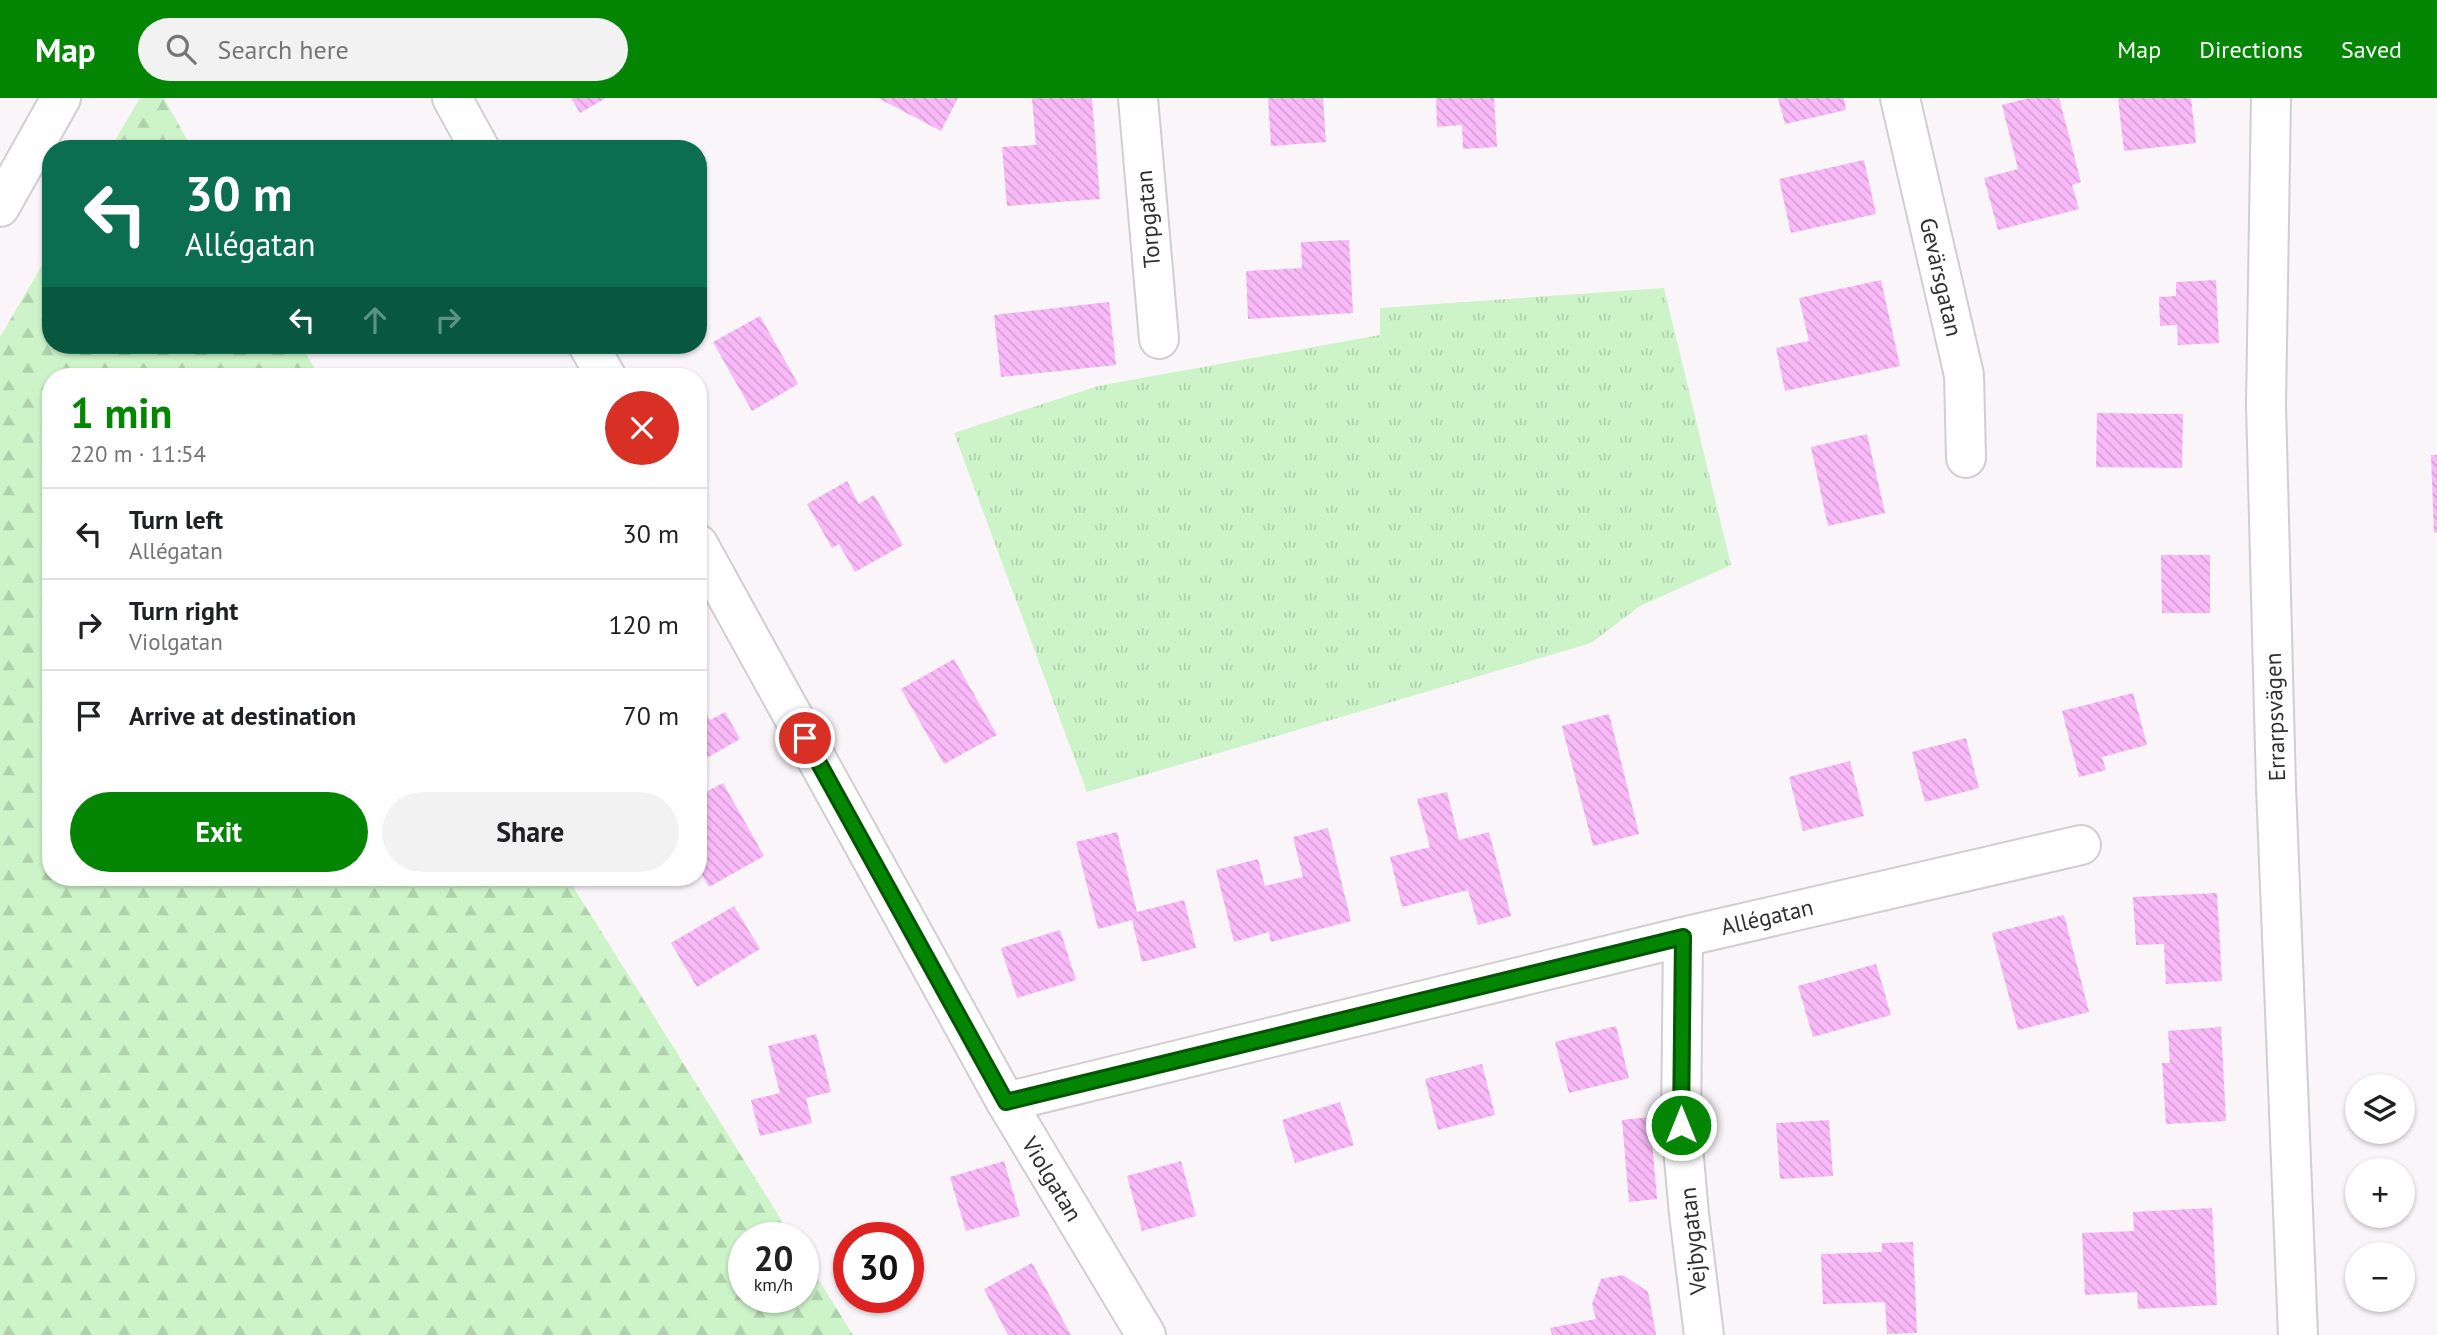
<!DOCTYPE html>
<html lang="en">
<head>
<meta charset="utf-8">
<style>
	:root { --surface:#fff; --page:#f2f2f2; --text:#202124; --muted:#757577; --line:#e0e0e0; --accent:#058504 }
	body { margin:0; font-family:"PT Sans",sans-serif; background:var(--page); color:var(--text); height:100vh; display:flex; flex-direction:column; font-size:26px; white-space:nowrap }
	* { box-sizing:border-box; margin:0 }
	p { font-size:23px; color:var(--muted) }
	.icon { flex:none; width:38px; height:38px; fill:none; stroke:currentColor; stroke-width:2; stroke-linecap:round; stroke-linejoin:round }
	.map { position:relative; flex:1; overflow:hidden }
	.details { position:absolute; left:42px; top:270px; width:665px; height:518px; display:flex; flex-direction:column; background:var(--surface); border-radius:28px; box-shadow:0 2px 5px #0004 }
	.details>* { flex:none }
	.hud { position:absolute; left:42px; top:42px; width:665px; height:214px; border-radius:28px; box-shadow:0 2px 5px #0004; background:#0b6e4f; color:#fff; overflow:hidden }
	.tools { position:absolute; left:2345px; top:976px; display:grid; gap:14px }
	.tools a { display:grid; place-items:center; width:70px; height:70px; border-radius:50%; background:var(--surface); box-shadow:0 2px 5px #0004; font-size:35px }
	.speed { position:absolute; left:728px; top:1124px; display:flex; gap:14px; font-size:35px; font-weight:700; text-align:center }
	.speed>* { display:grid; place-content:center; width:91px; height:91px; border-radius:50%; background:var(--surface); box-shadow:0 2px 5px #0004; line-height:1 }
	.speed small { font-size:18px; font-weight:400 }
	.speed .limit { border:10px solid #d22; background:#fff; color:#111 }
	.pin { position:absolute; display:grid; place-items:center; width:60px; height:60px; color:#fff; margin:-30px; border:4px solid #fff; border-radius:50%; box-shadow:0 2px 7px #0007 }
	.me { position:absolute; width:77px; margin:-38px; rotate:0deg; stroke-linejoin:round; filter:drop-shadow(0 0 5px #0008) }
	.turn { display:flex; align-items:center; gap:24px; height:147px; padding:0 28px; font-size:32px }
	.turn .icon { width:91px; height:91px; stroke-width:2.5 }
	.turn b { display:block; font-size:49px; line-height:60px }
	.lanes { display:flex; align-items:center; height:66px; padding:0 28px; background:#0003; justify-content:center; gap:35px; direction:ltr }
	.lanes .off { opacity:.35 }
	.round { display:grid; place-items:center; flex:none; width:74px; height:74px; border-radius:37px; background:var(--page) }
	.overview { display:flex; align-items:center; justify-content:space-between; height:119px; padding:0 28px }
	h1 { font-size:42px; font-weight:700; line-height:52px; color:var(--accent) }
	.cta { display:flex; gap:14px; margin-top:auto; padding:14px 28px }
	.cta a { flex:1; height:80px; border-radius:42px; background:var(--accent); color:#fff; font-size:28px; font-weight:700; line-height:80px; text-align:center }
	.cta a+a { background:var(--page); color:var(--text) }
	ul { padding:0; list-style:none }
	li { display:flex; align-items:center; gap:21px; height:91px; padding:0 28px; border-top:2px solid var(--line) }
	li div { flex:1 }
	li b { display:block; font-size:26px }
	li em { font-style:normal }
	header { display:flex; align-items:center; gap:42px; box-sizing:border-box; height:98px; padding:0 35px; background:var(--accent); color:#fff }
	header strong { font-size:33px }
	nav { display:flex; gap:38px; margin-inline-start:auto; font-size:24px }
	.search { width:490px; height:63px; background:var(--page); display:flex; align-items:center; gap:18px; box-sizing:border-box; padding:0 24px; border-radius:38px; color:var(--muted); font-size:26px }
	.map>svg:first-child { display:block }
	.forest { fill:url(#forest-firs) }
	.park { fill:url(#park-tufts) }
	.building { fill:url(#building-back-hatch) }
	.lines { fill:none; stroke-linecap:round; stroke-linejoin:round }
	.minor-casing { stroke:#d1ced1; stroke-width:42 }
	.minor { stroke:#fff; stroke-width:38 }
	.route-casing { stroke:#035603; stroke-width:18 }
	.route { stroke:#058504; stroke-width:12 }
	.labels { text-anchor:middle; stroke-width:7; stroke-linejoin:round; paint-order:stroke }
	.street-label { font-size:23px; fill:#313031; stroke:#fff }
</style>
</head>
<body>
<header>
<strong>Map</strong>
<div class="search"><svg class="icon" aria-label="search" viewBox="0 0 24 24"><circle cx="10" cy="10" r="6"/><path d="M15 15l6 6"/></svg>Search here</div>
<nav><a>Map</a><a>Directions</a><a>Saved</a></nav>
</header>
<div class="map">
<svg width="2437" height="1237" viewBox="0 0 2437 1237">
	<defs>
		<pattern id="forest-firs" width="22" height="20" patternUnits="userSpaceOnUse" patternTransform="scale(1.75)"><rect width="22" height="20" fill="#cdf3c9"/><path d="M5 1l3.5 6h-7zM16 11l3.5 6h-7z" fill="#b0d1ad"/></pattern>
		<pattern id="park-tufts" width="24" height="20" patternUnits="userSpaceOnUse" patternTransform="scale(1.75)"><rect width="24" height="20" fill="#cdf3c9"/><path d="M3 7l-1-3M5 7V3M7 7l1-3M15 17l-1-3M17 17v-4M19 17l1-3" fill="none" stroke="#b0d1ad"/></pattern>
		<pattern id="building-back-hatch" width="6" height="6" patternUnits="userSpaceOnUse" patternTransform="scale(1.75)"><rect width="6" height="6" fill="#f9b9f8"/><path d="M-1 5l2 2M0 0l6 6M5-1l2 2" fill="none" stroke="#d69fd5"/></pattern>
	</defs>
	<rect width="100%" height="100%" fill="#f9f5f9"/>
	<g class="forest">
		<path d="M 140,0 L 164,0 L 192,51 L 110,51 Z"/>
		<path d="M 51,152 L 51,247 L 301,247 L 319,278 L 51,278 L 51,779 L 567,779 L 792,1139 L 744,1139 L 744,1199 L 803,1199 L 803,1157 L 853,1237 L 0,1237 L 0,239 Z"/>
	</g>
	<path class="park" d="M 1664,190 L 1731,467 L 1640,508 L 1591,545 L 1087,694 L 954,335 L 1098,288 L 1380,237 L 1380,210 Z"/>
	<g class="building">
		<path d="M 571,0 L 606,0 L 580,15 Z"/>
		<path d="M 878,0 L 958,0 L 941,33 Z"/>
		<path d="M 1032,0 L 1092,0 L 1100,101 L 1007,108 L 1002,49 L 1036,47 Z"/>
		<path d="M 1268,0 L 1323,0 L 1326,44 L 1271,48 Z"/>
		<path d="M 1436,0 L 1494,0 L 1497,49 L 1463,51 L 1462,27 L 1437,29 Z"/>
		<path d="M 1778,0 L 1844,0 L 1846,12 L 1785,26 Z"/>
		<path d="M 2029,0 L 2059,0 L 2081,84 L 2072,87 L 2079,111 L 1998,132 L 1984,80 L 2018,71 L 2002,7 Z"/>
		<path d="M 2118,0 L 2191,0 L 2196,45 L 2124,53 Z"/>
		<path d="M 1864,62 L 1876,116 L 1791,135 L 1779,81 Z"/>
		<path d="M 1349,142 L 1353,215 L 1248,221 L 1246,173 L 1302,170 L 1301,144 Z"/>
		<path d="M 1881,182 L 1900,268 L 1785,293 L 1776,250 L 1809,243 L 1799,200 Z"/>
		<path d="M 2216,182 L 2219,245 L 2178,247 L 2177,227 L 2160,228 L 2159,199 L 2176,198 L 2176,184 Z"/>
		<path d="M 1109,204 L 1116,267 L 1001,279 L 994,217 Z"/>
		<path d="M 760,218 L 798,286 L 752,313 L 713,244 Z"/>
		<path d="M 2097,315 L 2183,316 L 2182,370 L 2096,369 Z"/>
		<path d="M 1867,336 L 1885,415 L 1828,428 L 1811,349 Z"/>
		<path d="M 2431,357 L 2437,357 L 2437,434 L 2434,435 Z"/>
		<path d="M 847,383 L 859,406 L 874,397 L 903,447 L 855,474 L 839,446 L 832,450 L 807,406 Z"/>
		<path d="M 2161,457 L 2210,457 L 2210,515 L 2162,515 Z"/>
		<path d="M 954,561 L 997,637 L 944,666 L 901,591 Z"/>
		<path d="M 2133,595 L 2147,647 L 2102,659 L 2106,672 L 2079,679 L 2062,613 Z"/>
		<path d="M 698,601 L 710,622 L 725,614 L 740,641 L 698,665 Z"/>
		<path d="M 1609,616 L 1639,736 L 1593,748 L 1562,628 Z"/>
		<path d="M 1966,640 L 1979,690 L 1925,704 L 1912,654 Z"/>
		<path d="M 1850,663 L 1864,718 L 1803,733 L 1789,679 Z"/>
		<path d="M 723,685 L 764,758 L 709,789 L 698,769 L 698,698 Z"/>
		<path d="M 1447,694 L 1459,742 L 1489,734 L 1511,818 L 1478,827 L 1468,792 L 1402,809 L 1390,759 L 1430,749 L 1417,701 Z"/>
		<path d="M 1328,730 L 1351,823 L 1271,844 L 1269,834 L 1234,844 L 1216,772 L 1258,761 L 1265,788 L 1303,779 L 1293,739 Z"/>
		<path d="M 1117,734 L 1137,814 L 1184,802 L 1196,850 L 1142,864 L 1132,822 L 1098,831 L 1076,744 Z"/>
		<path d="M 2217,795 L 2222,883 L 2166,886 L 2164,846 L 2136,847 L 2133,799 Z"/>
		<path d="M 734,808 L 760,851 L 697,889 L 671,845 Z"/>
		<path d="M 2064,817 L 2089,914 L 2018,932 L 1992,835 Z"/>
		<path d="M 1060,832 L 1076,882 L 1017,900 L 1001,850 Z"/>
		<path d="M 1876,866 L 1891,917 L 1813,939 L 1798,888 Z"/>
		<path d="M 1616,928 L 1629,980 L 1569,995 L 1555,944 Z"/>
		<path d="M 2221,929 L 2226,1023 L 2166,1026 L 2162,965 L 2170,965 L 2168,933 Z"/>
		<path d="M 816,936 L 831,994 L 806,1000 L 812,1025 L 760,1038 L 751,1002 L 780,995 L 768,948 Z"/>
		<path d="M 1482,966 L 1495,1017 L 1438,1032 L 1425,981 Z"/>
		<path d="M 1340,1004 L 1354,1047 L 1295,1065 L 1282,1022 Z"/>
		<path d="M 1650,1019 L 1657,1101 L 1629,1104 L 1622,1022 Z"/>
		<path d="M 1829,1022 L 1833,1078 L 1780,1081 L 1776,1025 Z"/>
		<path d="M 1004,1063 L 1020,1118 L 966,1133 L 950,1079 Z"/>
		<path d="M 1181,1063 L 1196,1118 L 1142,1133 L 1127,1078 Z"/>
		<path d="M 2212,1110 L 2217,1207 L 2138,1211 L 2137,1194 L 2085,1197 L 2082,1135 L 2134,1133 L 2133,1114 Z"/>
		<path d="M 1913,1144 L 1917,1235 L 1887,1236 L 1885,1204 L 1823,1206 L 1821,1156 L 1882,1154 L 1882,1145 Z"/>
		<path d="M 1032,1165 L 1071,1237 L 1008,1237 L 984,1191 Z"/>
		<path d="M 1623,1177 L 1648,1194 L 1656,1237 L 1552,1237 L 1550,1230 L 1596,1221 L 1592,1206 L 1601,1181 Z"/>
	</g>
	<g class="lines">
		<defs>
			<g id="minor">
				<path d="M 452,0 L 480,51"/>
				<path d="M 1138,0 L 1159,241"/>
				<path d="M 1900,0 L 1964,277 L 1966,360"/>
				<path d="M 2271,0 L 2266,307 L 2276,689 L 2298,1237"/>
				<path d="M 0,109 L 61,0"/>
				<path d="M 588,247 L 606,278"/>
				<path d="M 698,446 L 1006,1004 L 1146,1237"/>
				<path d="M 1683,839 L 1681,1027 L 1689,1116 L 1704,1237"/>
				<path d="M 1006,1004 L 1683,839 L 2081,747"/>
			</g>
		</defs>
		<use href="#minor" class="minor-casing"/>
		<use href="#minor" class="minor"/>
	</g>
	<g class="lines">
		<defs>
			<path id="route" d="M 805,640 L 1006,1004 L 1683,839 L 1681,1027"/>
		</defs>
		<use href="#route" class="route-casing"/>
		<use href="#route" class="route"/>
	</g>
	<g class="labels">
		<g class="street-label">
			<text transform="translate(1148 121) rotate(-95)" y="8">Torpgatan</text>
			<text transform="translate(1941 179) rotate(77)" y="8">Gevärsgatan</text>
			<text transform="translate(2275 619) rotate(-92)" y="8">Errarpsvägen</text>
			<text transform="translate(1767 819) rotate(-13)" y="8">Allégatan</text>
			<text transform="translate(1052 1081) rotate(59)" y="8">Violgatan</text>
			<text transform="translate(1693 1143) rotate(-96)" y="8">Vejbygatan</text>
		</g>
	</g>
</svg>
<div class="tools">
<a><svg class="icon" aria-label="layers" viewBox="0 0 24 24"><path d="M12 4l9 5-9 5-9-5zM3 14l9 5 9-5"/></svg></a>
<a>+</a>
<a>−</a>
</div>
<div class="speed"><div>20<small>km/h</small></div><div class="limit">30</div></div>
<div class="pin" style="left:805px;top:640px;background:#d93025"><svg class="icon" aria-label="arrive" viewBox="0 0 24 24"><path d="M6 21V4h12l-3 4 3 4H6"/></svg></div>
<svg class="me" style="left:1681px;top:1027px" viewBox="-20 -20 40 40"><circle r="17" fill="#058504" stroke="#fff" stroke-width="3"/><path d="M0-11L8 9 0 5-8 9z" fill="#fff"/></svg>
<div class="hud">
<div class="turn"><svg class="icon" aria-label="left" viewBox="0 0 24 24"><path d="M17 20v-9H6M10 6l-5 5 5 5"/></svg><div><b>30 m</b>Allégatan</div></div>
<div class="lanes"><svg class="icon" aria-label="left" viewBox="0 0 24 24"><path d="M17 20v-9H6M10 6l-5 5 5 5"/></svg><svg class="icon off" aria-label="ahead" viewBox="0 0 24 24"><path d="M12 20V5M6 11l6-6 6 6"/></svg><svg class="icon off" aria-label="right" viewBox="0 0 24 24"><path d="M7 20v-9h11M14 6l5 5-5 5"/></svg></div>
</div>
<section class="details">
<div class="overview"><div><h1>1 min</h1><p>220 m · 11:54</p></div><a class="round" style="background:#d93025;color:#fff"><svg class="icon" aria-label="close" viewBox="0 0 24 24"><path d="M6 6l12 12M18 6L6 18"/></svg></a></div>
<ul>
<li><svg class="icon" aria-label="left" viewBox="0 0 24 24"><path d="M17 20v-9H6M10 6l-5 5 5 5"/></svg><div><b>Turn left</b><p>Allégatan</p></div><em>30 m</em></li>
<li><svg class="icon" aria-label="right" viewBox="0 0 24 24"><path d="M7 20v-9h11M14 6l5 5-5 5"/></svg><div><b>Turn right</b><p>Violgatan</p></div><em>120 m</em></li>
<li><svg class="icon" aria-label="arrive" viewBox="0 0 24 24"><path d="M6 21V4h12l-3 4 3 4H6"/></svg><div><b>Arrive at destination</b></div><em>70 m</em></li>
</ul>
<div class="cta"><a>Exit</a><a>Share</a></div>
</section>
</div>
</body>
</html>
